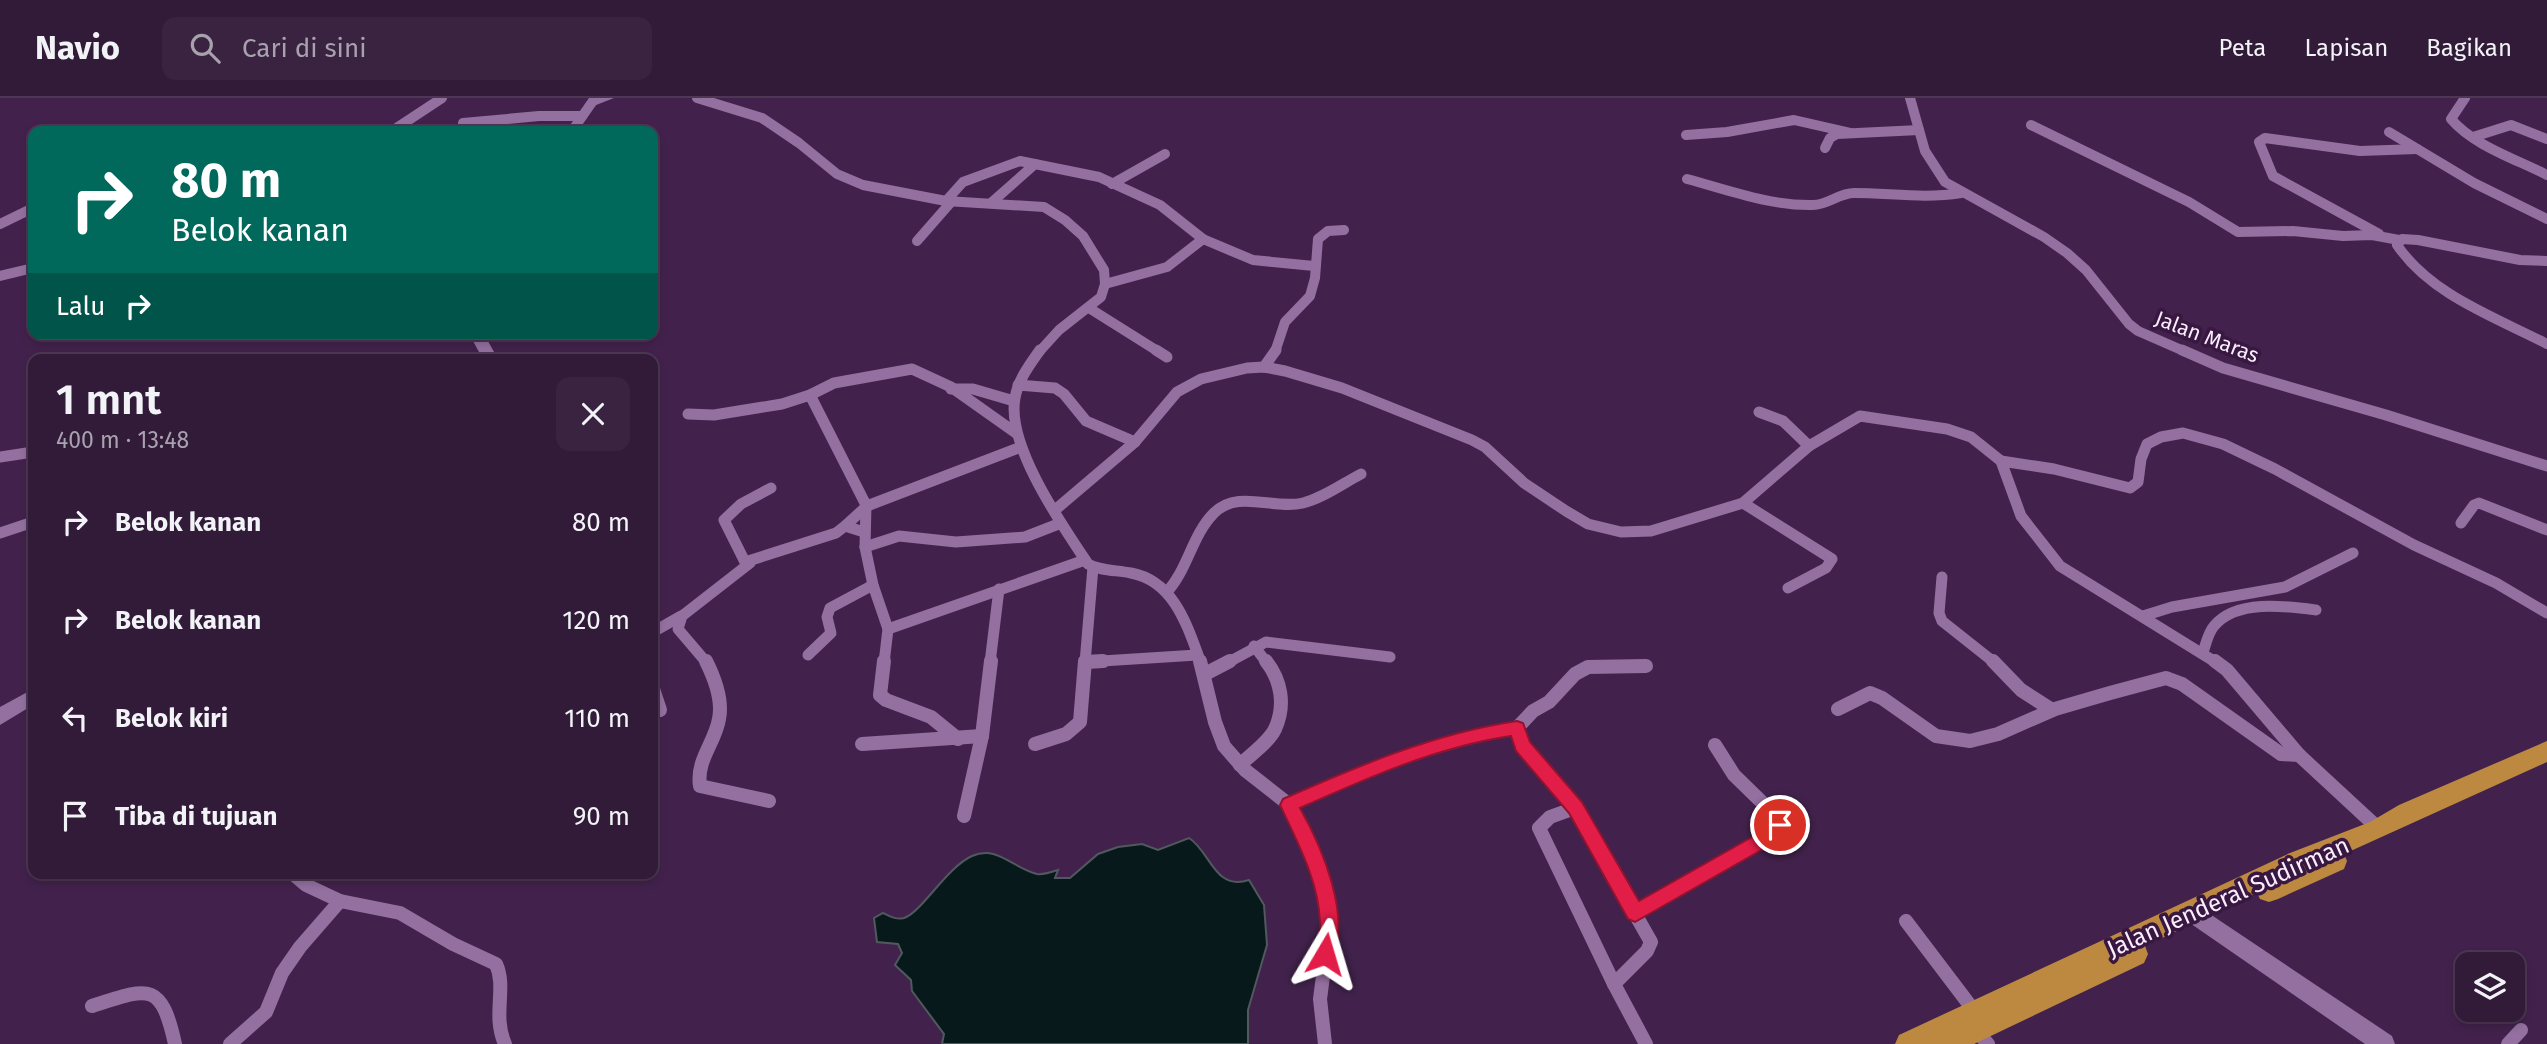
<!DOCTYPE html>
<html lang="id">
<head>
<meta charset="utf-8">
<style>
	:root { --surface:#321a39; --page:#3a2341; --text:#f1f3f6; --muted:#a8a1ae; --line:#4d3853 }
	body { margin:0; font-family:"Fira Sans",sans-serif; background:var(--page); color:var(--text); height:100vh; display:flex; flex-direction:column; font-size:26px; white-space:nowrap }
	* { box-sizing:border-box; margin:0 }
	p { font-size:23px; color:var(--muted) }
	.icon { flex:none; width:38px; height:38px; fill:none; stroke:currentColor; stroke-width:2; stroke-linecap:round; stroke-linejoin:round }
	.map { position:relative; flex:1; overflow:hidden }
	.details { position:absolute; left:28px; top:256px; width:630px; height:525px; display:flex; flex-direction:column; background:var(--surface); border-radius:14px; box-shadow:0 4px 10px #0003,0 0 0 2px var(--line) }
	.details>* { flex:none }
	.guide { position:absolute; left:28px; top:28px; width:630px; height:214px; border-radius:14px; box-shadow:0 4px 10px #0003,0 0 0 2px var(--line); background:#00695c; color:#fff; overflow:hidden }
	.tools { position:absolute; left:2455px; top:854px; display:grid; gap:14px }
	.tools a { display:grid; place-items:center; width:70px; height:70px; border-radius:14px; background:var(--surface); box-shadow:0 4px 10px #0003,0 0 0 2px var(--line); font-size:35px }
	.pin { position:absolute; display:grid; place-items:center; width:60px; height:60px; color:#fff; margin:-30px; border:4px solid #fff; border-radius:50%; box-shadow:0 2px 7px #0007 }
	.me { position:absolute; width:77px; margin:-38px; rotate:7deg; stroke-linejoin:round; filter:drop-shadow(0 0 5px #0008) }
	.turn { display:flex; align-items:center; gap:24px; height:147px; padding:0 28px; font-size:32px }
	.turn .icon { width:91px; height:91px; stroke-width:2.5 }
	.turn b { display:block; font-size:49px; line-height:60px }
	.then { display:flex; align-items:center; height:66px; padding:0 28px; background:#0003; gap:14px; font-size:26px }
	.round { display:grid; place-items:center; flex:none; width:74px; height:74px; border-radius:14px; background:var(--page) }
	.headline { display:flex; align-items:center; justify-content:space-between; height:119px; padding:0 28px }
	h1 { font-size:42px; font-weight:600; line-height:52px }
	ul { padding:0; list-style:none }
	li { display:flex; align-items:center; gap:21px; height:98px; padding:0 28px }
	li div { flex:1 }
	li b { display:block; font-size:26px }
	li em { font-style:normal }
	header { display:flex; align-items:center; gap:42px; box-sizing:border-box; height:98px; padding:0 35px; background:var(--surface); border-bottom:2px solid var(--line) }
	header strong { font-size:33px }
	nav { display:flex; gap:38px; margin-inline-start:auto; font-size:24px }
	.search { width:490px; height:63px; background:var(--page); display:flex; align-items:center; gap:18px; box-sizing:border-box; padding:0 24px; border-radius:14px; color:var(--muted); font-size:26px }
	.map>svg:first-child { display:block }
	.water { fill:#07191a; stroke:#50595e; stroke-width:2 }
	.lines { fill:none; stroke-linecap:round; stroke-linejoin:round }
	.minor-far2 { stroke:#9470a0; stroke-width:10 }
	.minor-far1 { stroke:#9470a0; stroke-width:11 }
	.minor { stroke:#9470a0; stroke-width:14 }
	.tertiary { fill:#9470a0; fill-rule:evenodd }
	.secondary { fill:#9470a0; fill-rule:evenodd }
	.trunk { fill:#bd8940; fill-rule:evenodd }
	.route { fill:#e11d48; stroke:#92132f; stroke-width:2 }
	.labels { text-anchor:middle; stroke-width:7; stroke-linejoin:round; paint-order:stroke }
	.street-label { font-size:21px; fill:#faeefe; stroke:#381841 }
	.near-street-label { font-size:24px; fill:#faeefe; stroke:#381841 }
</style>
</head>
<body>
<header>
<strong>Navio</strong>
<div class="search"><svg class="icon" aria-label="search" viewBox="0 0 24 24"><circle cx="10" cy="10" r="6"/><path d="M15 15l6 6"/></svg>Cari di sini</div>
<nav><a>Peta</a><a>Lapisan</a><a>Bagikan</a></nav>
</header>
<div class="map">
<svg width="2547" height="946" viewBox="0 0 2547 946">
	<rect width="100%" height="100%" fill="#42224c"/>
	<path class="water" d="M 1189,740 C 1211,754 1214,793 1249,782 L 1264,807 L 1267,847 L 1248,912 L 1248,946 L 942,946 L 944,936 L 912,893 L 911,882 L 895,867 L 902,855 L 898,846 L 877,844 L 874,820 L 883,815 C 889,818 896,822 904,820 C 921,815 947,769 972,758 C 998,747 1012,770 1037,776 C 1043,777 1052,774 1058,772 L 1055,780 L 1070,780 L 1098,756 L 1118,749 L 1142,746 L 1158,752 Z"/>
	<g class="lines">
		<g class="minor-far2">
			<path d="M 697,0 L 762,20 L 799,45 L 837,76 L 863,87 L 946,103 L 1044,109 L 1065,122 L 1083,138 L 1104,172 L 1105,186 L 1101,199 L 1059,232 L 1039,254"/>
			<path d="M 1910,0 L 1925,53 L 1945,84 L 2044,139 L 2067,155 L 2086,172 L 2129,226 L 2138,233 L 2186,254"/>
			<path d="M 2465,0 L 2451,21 C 2474,48 2516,61 2547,77"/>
			<path d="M 463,25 L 539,18 L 582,18"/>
			<path d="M 2031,27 L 2189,104 L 2238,134 L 2293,133 L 2343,138 L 2372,137 L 2399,142"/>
			<path d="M 392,33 L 442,0"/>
			<path d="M 2389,34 L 2474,85 L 2547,121"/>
			<path d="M 1686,37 L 1727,34 L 1794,22 L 1851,35"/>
			<path d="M 2473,39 L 2511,27 L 2547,41"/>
			<path d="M 1825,50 L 1830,40 L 1837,36 L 1919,32"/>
			<path d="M 1687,81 C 1728,92 1770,108 1813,107 C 1828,107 1839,95 1854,95 C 1890,95 1924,101 1961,95"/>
			<path d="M 1112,86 L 1165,56"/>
			<path d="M 946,103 L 963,84 L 1020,63 L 1099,79 L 1160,107 L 1203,141 L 1253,162 L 1314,168"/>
			<path d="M 991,105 L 1035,66"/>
			<path d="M 0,126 L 33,110"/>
			<path d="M 2379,136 L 2273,78 L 2259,44 L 2265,40 L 2360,53 L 2417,51"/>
			<path d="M 917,143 L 952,103"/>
			<path d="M 2547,163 L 2520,162 L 2418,142 L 2402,141 L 2397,147 C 2431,197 2495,219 2547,246"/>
			<path d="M 0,178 L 33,170"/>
			<path d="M 1105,186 L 1167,169 L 1203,141"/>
			<path d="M 1089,210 L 1159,254"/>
			<path d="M 1275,254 L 1285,224 L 1310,198 L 1315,180 L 1318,141 L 1328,133 L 1344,132"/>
		</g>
		<g class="minor-far1">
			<path d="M 1040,252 C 1030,266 1018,282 1015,300 C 1006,347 1062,427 1088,466 C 1100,473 1117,472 1131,475 C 1174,483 1187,527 1201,565"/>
			<path d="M 1156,252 L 1167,259"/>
			<path d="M 2182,252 L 2223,270 L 2386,317 L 2547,368"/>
			<path d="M 1264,269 L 1276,252"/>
			<path d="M 1018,287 L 1055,290 L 1064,296 L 1086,323 L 1135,344"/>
			<path d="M 951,291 L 973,291 L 1014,303"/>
			<path d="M 810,297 L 866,407 L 865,449 L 873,487 L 888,531 L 884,565"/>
			<path d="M 1759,314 L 1783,323 L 1809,348"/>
			<path d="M 688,316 L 714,317 L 782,306 L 810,297 L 834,285 L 912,271 L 951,289 L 1016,335"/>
			<path d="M 0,359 L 33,354"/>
			<path d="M 2001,363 L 2054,371 L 2130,390 L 2138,384 L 2141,361 L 2147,346 L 2161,339 L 2183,335 L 2223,346 L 2275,371 L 2414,447 L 2496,485 L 2547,515"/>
			<path d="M 771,390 L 741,406 L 724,422 L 745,464 L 836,435 L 845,428 L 864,434"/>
			<path d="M 1743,405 L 1832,461 L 1826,470 L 1788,490"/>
			<path d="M 1055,412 L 1135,344 L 1177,294 L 1201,281 L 1247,270 L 1264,269 L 1285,273 L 1342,290 L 1472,342 L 1485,349 L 1524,385 L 1566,413 L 1588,426 L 1621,434 L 1651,433 L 1743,405 L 1809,348 L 1860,318 L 1947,331 L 1971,339 L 2001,363 L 2021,418 L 2060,468 L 2217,565"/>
			<path d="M 2461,425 L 2474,407 L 2479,405 L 2547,432"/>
			<path d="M 845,428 L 867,408 L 1021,349"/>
			<path d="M 0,435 L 33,424"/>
			<path d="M 865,449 L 899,438 L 956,444 L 1025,439 L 1061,425"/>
			<path d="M 1942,479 L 1939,515 L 1942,523 L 1995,565"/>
			<path d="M 1167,494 C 1188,471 1192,437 1214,415 C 1238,391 1273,412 1303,405 C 1323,400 1342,386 1361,376"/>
			<path d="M 2143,518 L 2172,509 L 2285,489 L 2353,455"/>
			<path d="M 888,531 L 1085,462"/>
			<path d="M 653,534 L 681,518"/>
			<path d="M 1254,548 L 1267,565"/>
			<path d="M 2203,554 C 2206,546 2208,535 2214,528 C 2236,501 2286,508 2316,512"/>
			<path d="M 808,557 L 831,535 L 827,519 L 830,510 L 873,487"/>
			<path d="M 1086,564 L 1197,557"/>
			<path d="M 707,565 L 678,531 L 682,518 L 750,465"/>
			<path d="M 990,565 L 999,491"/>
			<path d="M 1085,565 L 1093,469"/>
			<path d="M 1227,565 L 1266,544 L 1390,559"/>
		</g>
		<g class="minor">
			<path d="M 706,563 C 714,579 723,602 719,621 C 715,645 696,662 700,688 L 769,703"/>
			<path d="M 884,563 L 880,597 L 886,602 L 931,619 L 958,641"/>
			<path d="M 1200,563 L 1215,624 L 1224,648 L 1245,672 L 1287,705 L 1301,728 L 1315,762 L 1330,825 L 1320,901 L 1325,946"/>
			<path d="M 1993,563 L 2021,592 L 2052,612"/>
			<path d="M 2215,563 L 2227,572 L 2299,657 L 2379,731"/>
			<path d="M 1086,564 L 1103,563"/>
			<path d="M 1646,568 L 1588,569 L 1575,576 L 1549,604 L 1533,613 L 1517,630 L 1523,648 L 1575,710 L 1651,844 L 1647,853 L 1614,886 L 1646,946"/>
			<path d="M 1205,576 L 1230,563"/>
			<path d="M 653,591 L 660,612"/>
			<path d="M 1838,611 L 1870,595 L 1882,600 L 1936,638 L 1970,643 L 1998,636 L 2055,611 L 2110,595 L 2166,580 L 2182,586 L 2281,656 L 2299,657"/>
			<path d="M 862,646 L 982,638"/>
			<path d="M 1035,646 L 1066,636 L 1080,624 L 1085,563"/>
			<path d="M 1240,667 C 1250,657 1269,644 1275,631 C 1286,607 1281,582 1266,563"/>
			<path d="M 1289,707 C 1362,674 1437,642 1517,630"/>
			<path d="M 1575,710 L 1550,719 L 1539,730 L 1614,886"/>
			<path d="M 964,718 L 982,638 L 991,563"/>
			<path d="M 292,775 L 306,787 L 340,803 L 400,815 L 453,846 L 496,866 C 507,890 492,917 505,946"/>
			<path d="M 1635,815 L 1773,737 L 1780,727 L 1774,716 L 1734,677 L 1715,647"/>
			<path d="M 1906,823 L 1975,914"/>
			<path d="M 92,908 C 148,890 161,882 175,946"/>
			<path d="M 1976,932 L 1988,946"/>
			<path d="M 230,946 L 266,914 L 282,875 L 300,849 L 340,803"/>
			<path d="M 2508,946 L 2521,932"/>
		</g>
		<path class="tertiary" d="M 597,0 L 614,0 L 591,9 L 585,6 Z"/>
		<g class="secondary">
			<path d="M 589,0 L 601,0 L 578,33 L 566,33 Z"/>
			<path d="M 469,236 L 484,236 L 498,261 L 483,261 Z"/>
			<path d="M 33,591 L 33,607 L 0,627 L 0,609 Z"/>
			<path d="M 2192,804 L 2392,938 L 2395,946 L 2365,946 L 2184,821 L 2181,814 L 2184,807 Z"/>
		</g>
		<path class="trunk" d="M 2547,643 L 2547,664 L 2344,756 L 2347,763 L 2344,771 L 2278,801 L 2269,804 L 2260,801 L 2257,795 L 2145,848 L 2148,856 L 2144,865 L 1974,946 L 1895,946 L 1899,937 L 2290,755 L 2370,724 L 2399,707 Z"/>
	</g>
	<path class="route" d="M 1517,623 L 1523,625 L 1530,644 L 1582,704 L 1639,803 L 1766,731 C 1772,723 1776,718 1786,721 L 1789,727 L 1779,742 L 1635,824 L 1628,821 L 1569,715 L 1516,653 L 1511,638 C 1437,649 1367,680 1300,710 C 1322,749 1352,819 1332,862 L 1325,865 L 1318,862 C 1313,850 1321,838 1320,825 C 1319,784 1297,743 1280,707 L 1283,701 C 1358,668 1435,635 1517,623 Z"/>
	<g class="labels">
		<g class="street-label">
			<text transform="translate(2207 239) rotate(21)" y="7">Jalan Maras</text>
		</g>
		<g class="near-street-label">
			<text transform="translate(2228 799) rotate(-24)" y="8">Jalan Jenderal Sudirman</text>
		</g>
	</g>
</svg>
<div class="tools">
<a><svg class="icon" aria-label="layers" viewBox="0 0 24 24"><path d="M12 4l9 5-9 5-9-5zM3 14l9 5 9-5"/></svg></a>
</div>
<div class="pin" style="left:1780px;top:727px;background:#d93025"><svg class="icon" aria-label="arrive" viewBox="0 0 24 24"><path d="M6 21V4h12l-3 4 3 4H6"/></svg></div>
<svg class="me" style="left:1325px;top:856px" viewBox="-20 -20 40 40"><path d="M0-17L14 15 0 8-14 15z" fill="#e11d48" stroke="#fff" stroke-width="4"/></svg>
<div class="guide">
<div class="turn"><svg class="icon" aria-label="right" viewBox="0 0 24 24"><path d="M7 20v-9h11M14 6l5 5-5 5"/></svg><div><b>80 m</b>Belok kanan</div></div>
<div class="then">Lalu<svg class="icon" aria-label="right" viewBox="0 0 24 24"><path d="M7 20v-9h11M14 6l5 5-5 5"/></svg></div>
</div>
<section class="details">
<div class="headline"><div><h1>1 mnt</h1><p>400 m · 13:48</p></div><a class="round"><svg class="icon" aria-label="close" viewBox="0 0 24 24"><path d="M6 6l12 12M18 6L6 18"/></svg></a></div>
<ul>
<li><svg class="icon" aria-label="right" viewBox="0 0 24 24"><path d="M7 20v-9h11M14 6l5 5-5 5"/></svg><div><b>Belok kanan</b></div><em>80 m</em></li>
<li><svg class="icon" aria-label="right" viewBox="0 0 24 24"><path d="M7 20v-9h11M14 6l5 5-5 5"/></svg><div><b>Belok kanan</b></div><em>120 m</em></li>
<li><svg class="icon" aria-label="left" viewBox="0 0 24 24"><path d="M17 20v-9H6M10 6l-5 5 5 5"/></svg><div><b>Belok kiri</b></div><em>110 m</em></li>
<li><svg class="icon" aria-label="arrive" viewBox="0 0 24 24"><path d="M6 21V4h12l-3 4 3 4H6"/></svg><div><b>Tiba di tujuan</b></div><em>90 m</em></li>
</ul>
</section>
</div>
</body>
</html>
